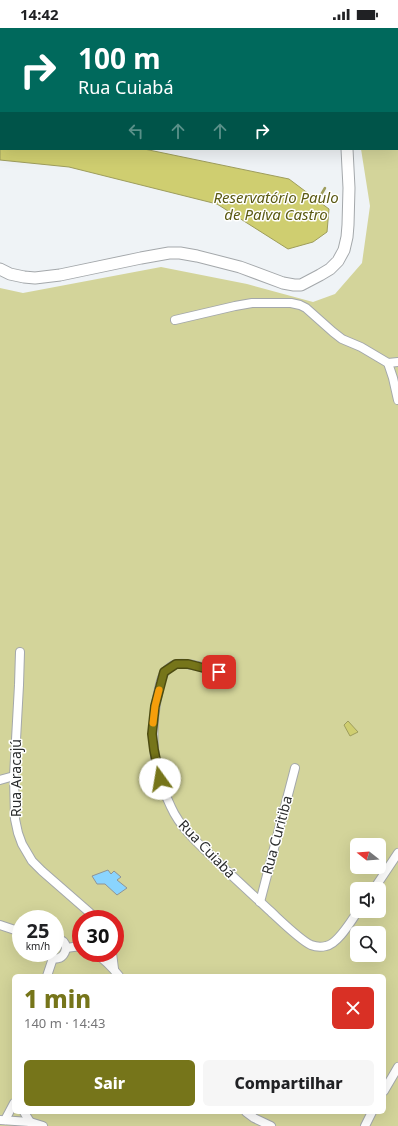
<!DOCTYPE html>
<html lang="pt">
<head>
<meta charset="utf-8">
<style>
	:root { --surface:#fff; --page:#f6f6f6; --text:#202124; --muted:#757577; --accent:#76751a }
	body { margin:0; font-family:"Noto Sans",sans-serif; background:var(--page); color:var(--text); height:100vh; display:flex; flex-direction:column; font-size:15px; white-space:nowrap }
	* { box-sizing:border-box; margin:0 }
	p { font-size:13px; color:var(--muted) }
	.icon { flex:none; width:22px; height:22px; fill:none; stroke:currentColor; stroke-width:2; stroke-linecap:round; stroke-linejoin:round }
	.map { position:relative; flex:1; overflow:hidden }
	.drawer { position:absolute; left:12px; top:946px; width:374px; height:140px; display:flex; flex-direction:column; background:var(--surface); border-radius:6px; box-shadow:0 4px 16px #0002 }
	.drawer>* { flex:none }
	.top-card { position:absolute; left:0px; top:0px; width:398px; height:122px; box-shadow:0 4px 16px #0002; background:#00695c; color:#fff; overflow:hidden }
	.needle { width:26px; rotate:287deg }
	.tools { position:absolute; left:350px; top:810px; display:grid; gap:8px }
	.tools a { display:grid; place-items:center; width:36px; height:36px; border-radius:6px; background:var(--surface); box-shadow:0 4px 16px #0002; font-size:20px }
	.speed { position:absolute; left:12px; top:882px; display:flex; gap:8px; font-size:20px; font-weight:700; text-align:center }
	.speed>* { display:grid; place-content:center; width:52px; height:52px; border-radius:50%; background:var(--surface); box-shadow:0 4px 16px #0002; line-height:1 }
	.speed small { font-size:10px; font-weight:400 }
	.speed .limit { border:6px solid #d22; background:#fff; color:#111 }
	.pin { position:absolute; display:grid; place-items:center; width:34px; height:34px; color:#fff; margin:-17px; border-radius:8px; box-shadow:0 2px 6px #0006 }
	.me { position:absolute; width:44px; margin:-22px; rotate:347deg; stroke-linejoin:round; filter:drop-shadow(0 0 3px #0008) }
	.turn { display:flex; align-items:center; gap:14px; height:84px; padding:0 12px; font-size:18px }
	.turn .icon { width:52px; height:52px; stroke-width:2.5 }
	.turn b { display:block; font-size:28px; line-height:34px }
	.lanes { display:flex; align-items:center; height:38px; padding:0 12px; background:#0003; justify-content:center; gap:20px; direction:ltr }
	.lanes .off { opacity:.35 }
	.round { display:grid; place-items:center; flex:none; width:42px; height:42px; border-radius:6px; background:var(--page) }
	.overview { display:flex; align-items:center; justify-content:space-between; height:68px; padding:0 12px }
	h1 { font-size:24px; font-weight:800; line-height:30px; color:var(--accent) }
	.button { display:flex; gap:8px; margin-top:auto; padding:8px 12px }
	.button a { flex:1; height:46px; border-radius:6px; background:var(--accent); color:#fff; font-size:16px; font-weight:800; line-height:46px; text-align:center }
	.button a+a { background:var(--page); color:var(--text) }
	.status { display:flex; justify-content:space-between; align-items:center; height:28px; padding:0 20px; background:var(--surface); direction:ltr }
	.status svg { height:11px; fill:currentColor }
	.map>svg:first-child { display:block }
	.green { fill:#d3d49a; fill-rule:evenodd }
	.water { fill:#cfce70; stroke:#9e9d5c }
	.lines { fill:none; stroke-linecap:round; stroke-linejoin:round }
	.stream { stroke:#9e9d5c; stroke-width:2.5 }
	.building { fill:#8ad4fe; stroke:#8f9496 }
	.street-casing { stroke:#a4a8ab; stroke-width:10 }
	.secondary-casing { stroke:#a4a8ab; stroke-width:13 }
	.street { stroke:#fff; stroke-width:8 }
	.secondary { stroke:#fff; stroke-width:11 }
	.route-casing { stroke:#4d4c11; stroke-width:10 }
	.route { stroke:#76751a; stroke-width:7 }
	.slow { stroke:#f59e0b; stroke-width:7 }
	.labels { text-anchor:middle; stroke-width:3; stroke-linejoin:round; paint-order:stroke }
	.street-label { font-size:14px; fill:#2a2c2d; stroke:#fff }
	.water-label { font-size:15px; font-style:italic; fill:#5a5912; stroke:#fff }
</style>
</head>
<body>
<div class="status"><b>14:42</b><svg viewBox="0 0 49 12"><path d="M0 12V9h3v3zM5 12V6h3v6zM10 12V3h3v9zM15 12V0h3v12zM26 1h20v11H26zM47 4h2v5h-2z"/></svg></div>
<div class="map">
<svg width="398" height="1098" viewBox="0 0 398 1098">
	<rect width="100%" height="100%" fill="#eff3f6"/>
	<path class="green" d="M 377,0 L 398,0 L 398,1098 L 0,1098 L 0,260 L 23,265 L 161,239 L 247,256 L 313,274 L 335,266 L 362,235 L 370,178 L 361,121 L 397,121 L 397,1 L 376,1 ZM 357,817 L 379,817 L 379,839 L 357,839 ZM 357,861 L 379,861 L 379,883 L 357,883 ZM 21,891 L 55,891 L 55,925 L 21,925 ZM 81,891 L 115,891 L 115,925 L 81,925 ZM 357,905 L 379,905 L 379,927 L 357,927 ZM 14,948 L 384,948 L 384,1084 L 14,1084 Z"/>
	<g class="water">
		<path d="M 0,93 L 1,93 L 1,121 L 144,121 L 289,151 L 329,181 L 327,204 L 313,214 L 288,221 L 217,176 L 69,139 L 0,132 Z"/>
		<path d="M 348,693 L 358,704 L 350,708 L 344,697 Z"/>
	</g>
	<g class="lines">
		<g class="stream">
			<path d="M 397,66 L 398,66"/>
			<path d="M 315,173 L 318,172 L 325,160"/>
		</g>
	</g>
	<path class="building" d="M 108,842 L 111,846 L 114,843 L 121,849 L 117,852 L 127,860 L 117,867 L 105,856 L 97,856 L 92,848 Z"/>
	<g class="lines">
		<defs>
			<g id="street">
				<path d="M 175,292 L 235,278 L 252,275 L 291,275 L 300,277 L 306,280 L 333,304 L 342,311 L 361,319 L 388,335 L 393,350 L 398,372"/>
				<path d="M 388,335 L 398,334"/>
				<path d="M 20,624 L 19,657 L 14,748 L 15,791 L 18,805 L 22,816 L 32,833 L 42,843 L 97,891"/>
				<path d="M 219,644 C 206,641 190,634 177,636 C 174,636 167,641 165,644 C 162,648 160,656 159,661 C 149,703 152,740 171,779 C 182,804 208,824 227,843 C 241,856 255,869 269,882 C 279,891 300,912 311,917 C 316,919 322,919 326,918 C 338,916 351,893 358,883"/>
				<path d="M 0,752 L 14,748"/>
				<path d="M 374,861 L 398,825"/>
				<path d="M 260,874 L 295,740"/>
				<path d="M 0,897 L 21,904"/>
				<path d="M 66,920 L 81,918"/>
				<path d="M 48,925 C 61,943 77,911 55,911"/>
				<path d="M 95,925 C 105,932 112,939 119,948"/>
				<path d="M 112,925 L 114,941"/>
				<path d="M 47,948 L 53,930"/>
				<path d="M 384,1063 L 398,1039"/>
				<path d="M 24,1084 L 30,1094"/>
				<path d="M 246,1084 L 254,1090 L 271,1098"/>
				<path d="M 0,1092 L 30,1094 L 43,1098"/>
				<path d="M 5,1092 L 14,1075"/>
				<path d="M 365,1098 L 372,1084"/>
			</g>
			<g id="secondary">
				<path d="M 0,0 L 1,0"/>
				<path d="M 355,0 L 355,1"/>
				<path d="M 365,1 L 365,0"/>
				<path d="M 0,241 L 10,246 L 24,249 L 35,250 L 60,247 L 141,230 L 169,225 L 180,225 L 197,228 L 240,239 L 283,255 L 294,257 L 301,257 L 320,247 L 330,241 L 338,233 L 344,222 L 347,209 L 348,197 L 349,160 L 347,121"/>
			</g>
		</defs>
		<use href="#street" class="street-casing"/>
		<use href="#secondary" class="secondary-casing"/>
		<use href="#street" class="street"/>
		<use href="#secondary" class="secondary"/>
	</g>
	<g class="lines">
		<defs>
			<path id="route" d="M 160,751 L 154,722 L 152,706 L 155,678 L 164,644 L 176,636 L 188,636 L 219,644"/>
		</defs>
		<use href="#route" class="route-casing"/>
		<use href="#route" class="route"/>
		<path class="slow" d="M 153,695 L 155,678 L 159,662"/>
	</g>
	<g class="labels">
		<g class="street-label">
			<text transform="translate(16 750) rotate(-90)" y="5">Rua Aracajú</text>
			<text transform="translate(277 807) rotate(-75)" y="5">Rua Curitiba</text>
			<text transform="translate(207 821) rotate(46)" y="5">Rua Cuiabá</text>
		</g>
		<g class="water-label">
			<text x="276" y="175">Reservatório Paulo<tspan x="276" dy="17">de Paiva Castro</tspan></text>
		</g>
	</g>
</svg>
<div class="tools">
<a><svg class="needle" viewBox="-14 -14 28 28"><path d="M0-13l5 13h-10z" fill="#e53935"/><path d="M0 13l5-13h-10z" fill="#757577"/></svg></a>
<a><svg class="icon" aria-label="sound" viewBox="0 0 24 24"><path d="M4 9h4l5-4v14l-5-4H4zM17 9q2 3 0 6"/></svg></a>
<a><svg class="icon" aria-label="search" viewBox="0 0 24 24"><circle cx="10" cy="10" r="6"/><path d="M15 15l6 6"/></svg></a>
</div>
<div class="speed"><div>25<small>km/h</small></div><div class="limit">30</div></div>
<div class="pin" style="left:219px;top:644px;background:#d93025"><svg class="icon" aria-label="arrive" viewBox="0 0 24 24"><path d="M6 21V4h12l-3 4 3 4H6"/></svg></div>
<svg class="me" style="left:160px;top:751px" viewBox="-20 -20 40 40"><circle r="19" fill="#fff"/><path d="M0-13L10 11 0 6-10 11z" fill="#76751a"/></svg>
<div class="top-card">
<div class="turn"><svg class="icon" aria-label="right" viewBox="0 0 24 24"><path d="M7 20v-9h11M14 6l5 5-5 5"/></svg><div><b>100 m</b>Rua Cuiabá</div></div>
<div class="lanes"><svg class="icon off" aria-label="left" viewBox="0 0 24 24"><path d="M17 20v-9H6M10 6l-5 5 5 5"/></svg><svg class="icon off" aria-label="ahead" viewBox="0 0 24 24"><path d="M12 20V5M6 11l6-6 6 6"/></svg><svg class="icon off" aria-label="ahead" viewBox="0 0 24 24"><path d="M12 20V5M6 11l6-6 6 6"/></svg><svg class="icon" aria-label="right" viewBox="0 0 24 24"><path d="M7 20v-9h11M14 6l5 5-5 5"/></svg></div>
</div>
<section class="drawer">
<div class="overview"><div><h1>1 min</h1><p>140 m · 14:43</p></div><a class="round" style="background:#d93025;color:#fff"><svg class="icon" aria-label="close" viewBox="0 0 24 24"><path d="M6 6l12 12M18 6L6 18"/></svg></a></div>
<div class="button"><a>Sair</a><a>Compartilhar</a></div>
</section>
</div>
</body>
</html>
